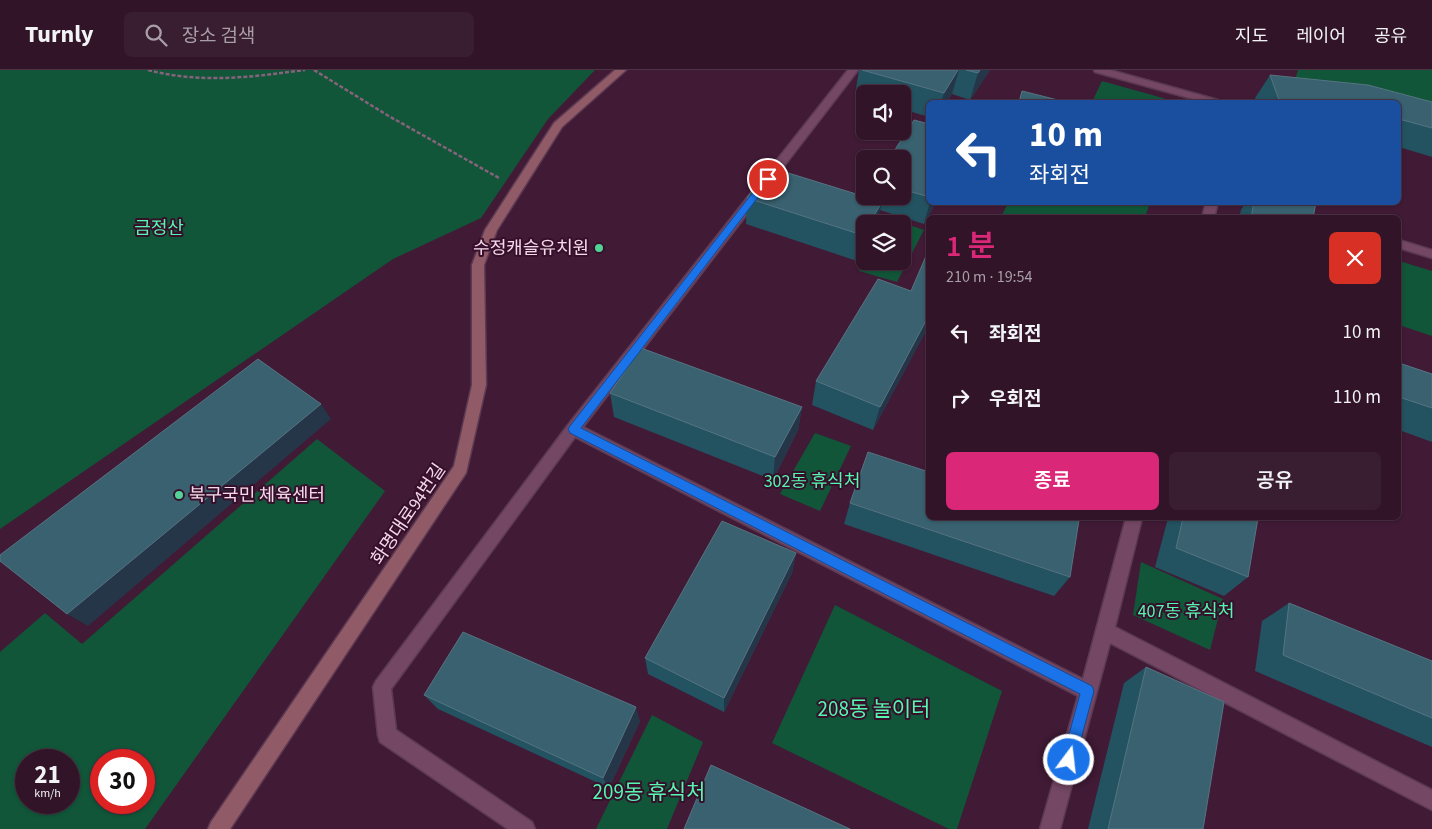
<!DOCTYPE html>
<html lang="ko">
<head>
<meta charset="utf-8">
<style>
	:root { --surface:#311428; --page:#391d30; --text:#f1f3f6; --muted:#a89ea8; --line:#4c3345; --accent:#db2777 }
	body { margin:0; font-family:"Source Sans 3","Noto Sans KR",sans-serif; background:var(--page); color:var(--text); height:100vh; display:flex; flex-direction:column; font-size:19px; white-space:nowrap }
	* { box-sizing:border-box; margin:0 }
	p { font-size:16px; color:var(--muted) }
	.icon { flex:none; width:28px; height:28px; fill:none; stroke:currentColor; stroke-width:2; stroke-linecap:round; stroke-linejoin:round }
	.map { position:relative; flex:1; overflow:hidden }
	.drawer { position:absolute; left:926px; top:145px; width:475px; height:305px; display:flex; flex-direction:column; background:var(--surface); border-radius:8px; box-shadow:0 1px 4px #0004,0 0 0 1px var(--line) }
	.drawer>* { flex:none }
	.banner { position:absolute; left:926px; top:30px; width:475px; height:105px; border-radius:8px; box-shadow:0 1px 4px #0004,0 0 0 1px var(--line); background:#1a4fa0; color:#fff; overflow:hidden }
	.buttons { position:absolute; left:856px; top:15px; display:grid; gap:10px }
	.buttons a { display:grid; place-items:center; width:55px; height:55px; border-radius:8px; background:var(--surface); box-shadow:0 1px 4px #0004,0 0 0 1px var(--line); font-size:25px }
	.speed { position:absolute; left:15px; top:679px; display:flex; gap:10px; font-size:25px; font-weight:700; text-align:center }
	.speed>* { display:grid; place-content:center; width:65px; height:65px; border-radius:50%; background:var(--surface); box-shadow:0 1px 4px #0004,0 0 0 1px var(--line); line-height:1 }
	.speed small { font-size:12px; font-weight:400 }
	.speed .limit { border:8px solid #d22; background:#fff; color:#111 }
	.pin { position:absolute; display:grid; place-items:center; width:42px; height:42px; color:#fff; margin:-21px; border:2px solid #fff; border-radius:50%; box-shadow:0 1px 5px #0007 }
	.me { position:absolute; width:55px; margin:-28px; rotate:15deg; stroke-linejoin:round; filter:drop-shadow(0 0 4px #0008) }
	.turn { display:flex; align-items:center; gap:18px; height:105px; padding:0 20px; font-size:22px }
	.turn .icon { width:65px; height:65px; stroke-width:2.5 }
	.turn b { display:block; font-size:35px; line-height:42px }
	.round { display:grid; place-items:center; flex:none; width:52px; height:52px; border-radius:8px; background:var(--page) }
	.summary { display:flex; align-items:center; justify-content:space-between; height:85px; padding:0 20px }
	h1 { font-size:30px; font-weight:600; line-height:38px; color:var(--accent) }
	.cta { display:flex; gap:10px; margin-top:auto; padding:10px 20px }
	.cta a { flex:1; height:58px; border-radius:8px; background:var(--accent); color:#fff; font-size:20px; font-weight:600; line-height:58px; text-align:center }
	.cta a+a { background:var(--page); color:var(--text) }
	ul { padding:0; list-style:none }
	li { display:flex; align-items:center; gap:15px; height:65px; padding:0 20px }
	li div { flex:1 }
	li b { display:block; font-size:19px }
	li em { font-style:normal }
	header { display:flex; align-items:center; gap:30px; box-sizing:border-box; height:70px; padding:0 25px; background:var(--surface); border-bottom:1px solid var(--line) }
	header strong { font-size:24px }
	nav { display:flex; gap:28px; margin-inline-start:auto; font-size:18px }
	.search { width:350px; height:45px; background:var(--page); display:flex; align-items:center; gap:12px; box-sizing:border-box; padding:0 18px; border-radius:8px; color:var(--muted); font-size:19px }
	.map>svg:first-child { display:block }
	.green { fill:#115639; fill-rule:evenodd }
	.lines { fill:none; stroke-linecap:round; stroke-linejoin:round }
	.street-casing { stroke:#5c3a52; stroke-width:3 }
	.secondary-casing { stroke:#5c3a52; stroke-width:3 }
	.path { stroke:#86637b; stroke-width:2.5; stroke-dasharray:4 2; stroke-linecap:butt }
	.street { fill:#744765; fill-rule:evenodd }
	.secondary { fill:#905a67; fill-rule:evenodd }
	.wall { fill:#235260 }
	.shaded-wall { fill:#253649 }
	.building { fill:#39616f; stroke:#567482 }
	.route { fill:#1a73e8; stroke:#114b97 }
	.poi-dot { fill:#51d397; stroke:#360f2b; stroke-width:2 }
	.labels { text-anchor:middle; stroke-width:4; stroke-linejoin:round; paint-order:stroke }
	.park-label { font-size:18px; fill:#55f7af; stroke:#360f2b }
	.poi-label { font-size:18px; fill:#f4d9ea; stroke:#360f2b; text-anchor:end }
	.street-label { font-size:18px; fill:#f4d9ea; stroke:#360f2b }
	.near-park-label { font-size:21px; fill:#55f7af; stroke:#360f2b }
</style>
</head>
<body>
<header>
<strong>Turnly</strong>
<div class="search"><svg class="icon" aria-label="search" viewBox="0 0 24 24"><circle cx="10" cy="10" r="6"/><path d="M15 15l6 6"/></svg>장소 검색</div>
<nav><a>지도</a><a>레이어</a><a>공유</a></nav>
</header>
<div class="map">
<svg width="1432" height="759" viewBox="0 0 1432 759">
	<rect width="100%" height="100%" fill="#411a36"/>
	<g class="green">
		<path d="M 0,0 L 595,0 L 548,49 L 481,148 L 393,189 L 0,459 Z"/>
		<path d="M 1298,0 L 1432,0 L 1432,49 L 1399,32 L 1294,13 Z"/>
		<path d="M 1102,11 L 1177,32 L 1092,32 Z"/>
		<path d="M 1008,133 L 1008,132 L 1150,133 L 1145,147 L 1001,147 Z"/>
		<path d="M 889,148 L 924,160 L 897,212 L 859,201 L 865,190 L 902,191 L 902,154 L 886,154 Z"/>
		<path d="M 1399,191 L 1432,201 L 1432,266 L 1399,255 Z"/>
		<path d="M 815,363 L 851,376 L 820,441 L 780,424 Z"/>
		<path d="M 317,369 L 385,421 L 145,759 L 0,759 L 0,582 L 45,543 L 82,574 ZM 26,690 L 69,690 L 69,732 L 26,732 ZM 101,690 L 144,690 L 144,732 L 101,732 Z"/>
		<path d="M 1141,492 L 1223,529 L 1210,580 L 1133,545 Z"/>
		<path d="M 835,535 L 1002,621 L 957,759 L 949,759 L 772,673 Z"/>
		<path d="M 652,645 L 703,672 L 667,759 L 596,759 Z"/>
	</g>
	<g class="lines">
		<defs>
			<g id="street">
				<path d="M 848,0 L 858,0 L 583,357 L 1083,609 L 1126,448 L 1142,448 L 1115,557 L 1432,720 L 1432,740 L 1110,573 L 1060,759 L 1040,759 L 1078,626 L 575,367 L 391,619 L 396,660 L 532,752 L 535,759 L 508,759 L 380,672 L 378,665 L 373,617 L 376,611 L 568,355 Z"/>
				<path d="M 1094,0 L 1110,0 L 1218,30 L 1219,32 L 1204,32 L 1095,2 Z"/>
				<path d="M 1206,132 L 1218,132 L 1214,148 L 1202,148 Z"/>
				<path d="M 1399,170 L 1432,180 L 1432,188 L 1399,178 Z"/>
			</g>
			<path id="secondary" d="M 615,0 L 626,0 L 562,57 L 497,160 L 484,195 L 486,315 L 466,403 L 230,759 L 208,759 L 211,752 L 454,396 L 472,315 L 472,195 L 485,160 L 554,53 Z"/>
		</defs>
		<use href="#street" class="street-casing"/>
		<use href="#secondary" class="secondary-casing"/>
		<g class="path">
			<path d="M 148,0 C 201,14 252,7 305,0"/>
			<path d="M 314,0 L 387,45 L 499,108"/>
		</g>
		<use href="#street" class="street"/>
		<use href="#secondary" class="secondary"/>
	</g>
	<g class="wall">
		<path d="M 859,0 L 990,0 L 970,30 L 952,24 L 947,32 L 929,32 L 929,47 L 902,39 L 902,24 L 865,24 L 865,28 L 855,25 Z"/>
		<path d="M 1270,5 L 1432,32 L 1432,87 L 1399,77 L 1399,32 L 1257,32 L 1255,28 Z"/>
		<path d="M 929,54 L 929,132 L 936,132 L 924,154 L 880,140 L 865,154 L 865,178 L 857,191 L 746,154 L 747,128 L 872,129 L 872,126 L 902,126 L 902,89 Z"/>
		<path d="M 1246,132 L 1316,132 L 1313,148 L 1239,148 L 1241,140 Z"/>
		<path d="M 929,179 L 929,255 L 873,360 L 812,335 L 816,311 L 911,221 Z"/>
		<path d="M 1399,293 L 1432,304 L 1432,372 L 1399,360 Z"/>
		<path d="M 610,323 L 802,337 L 798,360 L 773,410 L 614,347 Z"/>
		<path d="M 850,433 L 1070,507 L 1054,526 L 844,454 Z"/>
		<path d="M 1168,448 L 1258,448 L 1248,507 L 1224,526 L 1155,497 Z"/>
		<path d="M 796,483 L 792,503 L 724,642 L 648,604 L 645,588 Z"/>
		<path d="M 1289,533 L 1432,591 L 1432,677 L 1255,601 L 1262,551 Z"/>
		<path d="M 1146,597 L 1203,759 L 1088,759 L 1124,613 Z"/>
		<path d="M 424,625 L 640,651 L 609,718 L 438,639 Z"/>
	</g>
	<g class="shaded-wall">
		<path d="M 958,0 L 959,0 L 952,24 L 947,32 L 941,32 L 944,23 Z"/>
		<path d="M 980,0 L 990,0 L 970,30 L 978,3 Z"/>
		<path d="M 882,132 L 877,154 L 869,154 Z"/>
		<path d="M 930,132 L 936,132 L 924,154 Z"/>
		<path d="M 865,161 L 865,178 L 857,191 L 862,165 Z"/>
		<path d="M 929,245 L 929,255 L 873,360 L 880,337 Z"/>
		<path d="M 321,334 L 331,349 L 88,556 L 67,544 Z"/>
		<path d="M 802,337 L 798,360 L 773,410 L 775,387 Z"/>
		<path d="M 796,483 L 792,503 L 724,642 L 724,628 Z"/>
		<path d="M 636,637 L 640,651 L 609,718 L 603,708 Z"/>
	</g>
	<g class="building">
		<path d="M 862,0 L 958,0 L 944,23 Z"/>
		<path d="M 966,0 L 980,0 L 978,3 Z"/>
		<path d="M 1270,5 L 1368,15 L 1432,32 L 1432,58 L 1399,49 L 1399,32 L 1299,32 L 1279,30 Z"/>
		<path d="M 1022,21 L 1066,32 L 1019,32 Z"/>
		<path d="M 914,50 L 929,54 L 929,127 L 902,119 L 902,89 L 889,89 Z"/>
		<path d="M 769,97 L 882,132 L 869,154 L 865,154 L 865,161 L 862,165 L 747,128 Z"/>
		<path d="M 1254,132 L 1316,132 L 1313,148 L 1251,148 Z"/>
		<path d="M 929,179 L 929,245 L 880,337 L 816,311 L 878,209 L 911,221 Z"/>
		<path d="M 641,278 L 802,337 L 775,387 L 610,323 Z"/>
		<path d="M 258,289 L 321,334 L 67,544 L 0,491 L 0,485 Z"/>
		<path d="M 1399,293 L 1432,304 L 1432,338 L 1399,327 Z"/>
		<path d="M 868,382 L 929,402 L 929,448 L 1070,448 L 1079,450 L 1070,507 L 850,433 Z"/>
		<path d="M 1183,448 L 1258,448 L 1248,507 L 1176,478 Z"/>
		<path d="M 722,451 L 796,483 L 724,628 L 645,588 Z"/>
		<path d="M 1289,533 L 1432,591 L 1432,648 L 1283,585 Z"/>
		<path d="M 463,562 L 636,637 L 603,708 L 424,625 Z"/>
		<path d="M 1146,597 L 1224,632 L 1203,759 L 1108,759 Z"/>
		<path d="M 711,695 L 850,759 L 684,759 Z"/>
	</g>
	<path class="route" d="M 765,107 L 768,107 L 772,109 L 581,358 L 1092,616 L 1094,621 L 1074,695 L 1069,697 L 1064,695 L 1062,690 L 1080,624 L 570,363 L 568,359 L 570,356 Z"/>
	<g class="poi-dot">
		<circle cx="599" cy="178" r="5"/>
		<circle cx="179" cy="425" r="5"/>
	</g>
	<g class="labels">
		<g class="park-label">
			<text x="159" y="164">금정산</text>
			<text x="812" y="417">302동 휴식처</text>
			<text x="1186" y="547">407동 휴식처</text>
		</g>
		<g class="poi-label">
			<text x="589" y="184">수정캐슬유치원</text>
			<text x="189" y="431" text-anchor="start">북구국민 체육센터</text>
		</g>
		<g class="street-label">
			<text transform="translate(408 444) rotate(-56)" y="6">화명대로94번길</text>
		</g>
		<g class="near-park-label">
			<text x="874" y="646">208동 놀이터</text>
			<text x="649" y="729">209동 휴식처</text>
		</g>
	</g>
</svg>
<div class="buttons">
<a><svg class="icon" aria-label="sound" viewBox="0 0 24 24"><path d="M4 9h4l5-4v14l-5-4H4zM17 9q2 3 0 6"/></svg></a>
<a><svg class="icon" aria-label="search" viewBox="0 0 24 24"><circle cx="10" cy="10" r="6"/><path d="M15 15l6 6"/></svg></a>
<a><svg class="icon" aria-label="layers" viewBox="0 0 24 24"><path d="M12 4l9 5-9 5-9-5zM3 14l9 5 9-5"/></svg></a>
</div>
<div class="speed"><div>21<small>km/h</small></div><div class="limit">30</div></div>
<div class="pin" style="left:768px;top:109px;background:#d93025"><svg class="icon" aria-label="arrive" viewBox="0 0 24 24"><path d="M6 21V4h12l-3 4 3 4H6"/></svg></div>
<svg class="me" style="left:1069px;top:690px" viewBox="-20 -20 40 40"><circle r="17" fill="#1a73e8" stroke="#fff" stroke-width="3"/><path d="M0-11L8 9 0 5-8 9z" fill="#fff"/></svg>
<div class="banner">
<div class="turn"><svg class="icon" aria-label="left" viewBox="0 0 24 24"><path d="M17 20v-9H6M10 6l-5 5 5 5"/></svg><div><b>10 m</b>좌회전</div></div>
</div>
<section class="drawer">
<div class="summary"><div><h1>1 분</h1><p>210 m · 19:54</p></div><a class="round" style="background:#d93025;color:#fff"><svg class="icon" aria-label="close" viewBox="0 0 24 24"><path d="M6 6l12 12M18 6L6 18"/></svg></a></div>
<ul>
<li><svg class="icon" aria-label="left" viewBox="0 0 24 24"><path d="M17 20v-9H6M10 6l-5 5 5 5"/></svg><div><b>좌회전</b></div><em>10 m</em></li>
<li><svg class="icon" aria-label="right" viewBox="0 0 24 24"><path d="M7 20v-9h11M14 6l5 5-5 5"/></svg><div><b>우회전</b></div><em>110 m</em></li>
</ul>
<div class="cta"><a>종료</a><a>공유</a></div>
</section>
</div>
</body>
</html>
